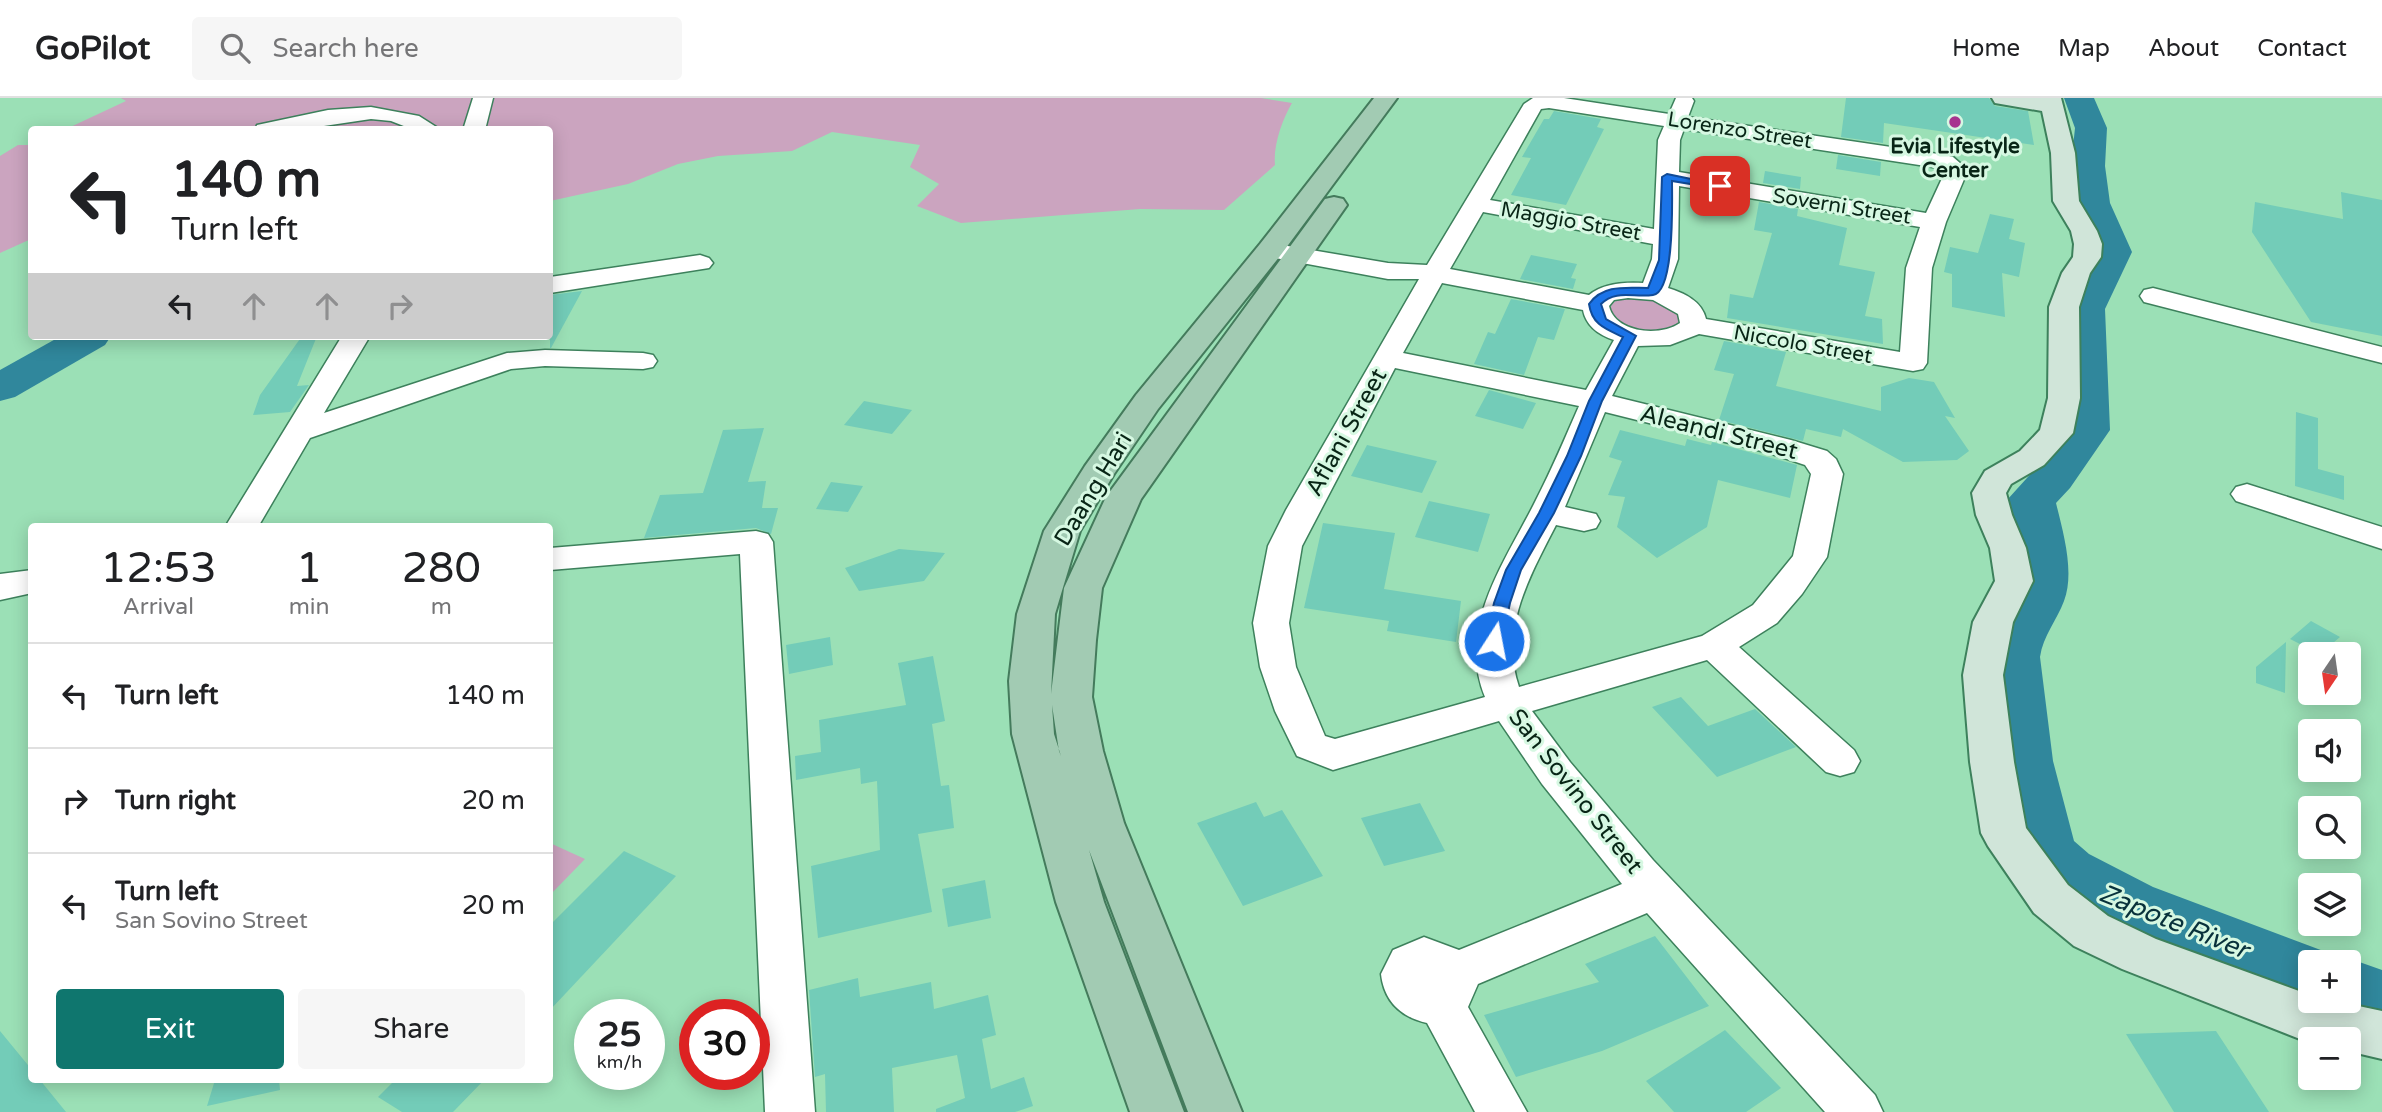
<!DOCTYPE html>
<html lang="en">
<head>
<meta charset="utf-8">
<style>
	:root { --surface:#fff; --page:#f6f6f6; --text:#202124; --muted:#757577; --line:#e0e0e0; --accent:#0f766e }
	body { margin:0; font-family:"Varela Round",sans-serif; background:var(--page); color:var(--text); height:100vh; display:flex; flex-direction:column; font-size:26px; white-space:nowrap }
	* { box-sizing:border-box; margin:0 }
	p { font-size:23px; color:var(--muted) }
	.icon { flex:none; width:38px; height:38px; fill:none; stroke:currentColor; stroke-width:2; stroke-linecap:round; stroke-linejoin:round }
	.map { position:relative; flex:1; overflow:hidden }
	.details { position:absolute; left:28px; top:425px; width:525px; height:560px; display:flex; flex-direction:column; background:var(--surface); border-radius:7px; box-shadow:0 4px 18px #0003 }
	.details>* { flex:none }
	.hud { position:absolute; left:28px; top:28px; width:525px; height:214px; border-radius:7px; box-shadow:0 4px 18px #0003; background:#fff; color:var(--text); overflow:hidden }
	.needle { width:46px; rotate:193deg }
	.buttons { position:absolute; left:2298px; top:544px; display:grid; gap:14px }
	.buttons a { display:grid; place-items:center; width:63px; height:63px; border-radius:7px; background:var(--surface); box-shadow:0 4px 18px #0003; font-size:35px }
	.speed { position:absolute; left:574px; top:901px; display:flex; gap:14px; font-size:35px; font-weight:700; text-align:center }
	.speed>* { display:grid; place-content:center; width:91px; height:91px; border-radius:50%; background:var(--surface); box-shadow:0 4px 18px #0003; line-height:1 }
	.speed small { font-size:18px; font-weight:400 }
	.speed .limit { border:10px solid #d22; background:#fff; color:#111 }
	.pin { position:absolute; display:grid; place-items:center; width:60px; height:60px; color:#fff; margin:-30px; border-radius:14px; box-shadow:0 4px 10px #0006 }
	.me { position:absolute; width:77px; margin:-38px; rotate:11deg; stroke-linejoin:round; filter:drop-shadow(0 0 5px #0008) }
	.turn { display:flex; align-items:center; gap:24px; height:147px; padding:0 28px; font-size:32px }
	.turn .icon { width:91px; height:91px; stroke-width:2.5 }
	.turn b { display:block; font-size:49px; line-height:60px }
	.lanes { display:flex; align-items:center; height:66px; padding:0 28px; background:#0003; justify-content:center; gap:35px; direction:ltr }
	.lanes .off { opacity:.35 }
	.eta { display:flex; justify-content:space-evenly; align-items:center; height:119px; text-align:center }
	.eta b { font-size:42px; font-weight:600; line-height:49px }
	.button { display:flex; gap:14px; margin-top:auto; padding:14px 28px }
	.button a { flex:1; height:80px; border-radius:7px; background:var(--accent); color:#fff; font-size:28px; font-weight:600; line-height:80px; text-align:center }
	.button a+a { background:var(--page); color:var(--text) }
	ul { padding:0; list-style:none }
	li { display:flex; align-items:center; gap:21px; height:105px; padding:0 28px; border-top:2px solid var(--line) }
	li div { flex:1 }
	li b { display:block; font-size:26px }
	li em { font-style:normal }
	header { display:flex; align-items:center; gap:42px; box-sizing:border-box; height:98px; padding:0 35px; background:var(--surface); border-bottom:2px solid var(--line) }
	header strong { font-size:33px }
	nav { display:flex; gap:38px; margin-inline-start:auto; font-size:24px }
	.search { width:490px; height:63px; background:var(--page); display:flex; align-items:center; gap:18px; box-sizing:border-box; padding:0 24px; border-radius:7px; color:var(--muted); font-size:26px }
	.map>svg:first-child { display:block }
	.green { fill:#cba4bf }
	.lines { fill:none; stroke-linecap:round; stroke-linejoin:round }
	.river { fill:#30879c; fill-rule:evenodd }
	.building { fill:#73ccb8 }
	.street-casing { stroke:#3d815c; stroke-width:3 }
	.secondary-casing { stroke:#3d815c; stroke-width:4 }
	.primary-casing { stroke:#447b5c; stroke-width:4 }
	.street { fill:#fff; fill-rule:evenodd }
	.secondary { fill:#d0e5d9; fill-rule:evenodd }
	.primary { fill:#a2cbb3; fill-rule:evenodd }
	.route { fill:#1a73e8; stroke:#114b97; stroke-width:2 }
	.poi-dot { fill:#a7348f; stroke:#d6f8e2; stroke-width:2.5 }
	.labels { text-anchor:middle; stroke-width:6; stroke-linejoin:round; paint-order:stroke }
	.far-street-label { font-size:21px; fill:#082516; stroke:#d6f8e2 }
	.far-poi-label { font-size:21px; font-weight:bold; fill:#082516; stroke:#d6f8e2 }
	.street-label { font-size:24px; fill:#082516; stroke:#d6f8e2 }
	.water-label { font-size:26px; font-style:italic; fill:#08313b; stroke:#d6f8e2 }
</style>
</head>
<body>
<header>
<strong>GoPilot</strong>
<div class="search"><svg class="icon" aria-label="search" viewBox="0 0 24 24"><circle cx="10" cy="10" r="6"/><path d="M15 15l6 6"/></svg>Search here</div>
<nav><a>Home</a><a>Map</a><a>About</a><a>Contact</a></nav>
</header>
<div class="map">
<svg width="2382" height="1014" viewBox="0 0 2382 1014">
	<rect width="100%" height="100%" fill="#9be0b6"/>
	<g class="green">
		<path d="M 121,0 L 1261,0 L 1292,5 C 1282,22 1273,48 1275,67 L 1224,112 L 1140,111 L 961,125 L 917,108 L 939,86 L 910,69 L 920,47 L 832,34 L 792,53 L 718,58 L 678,66 L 628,86 L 550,103 L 550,32 L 64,32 L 126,3 Z"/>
		<path d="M 18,47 L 31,47 L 31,141 L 0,155 L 0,58 Z"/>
		<path d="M 1633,199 C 1650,201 1671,202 1680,219 L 1678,225 C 1656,242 1629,232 1610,216 C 1609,202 1621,200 1633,199 Z"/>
		<path d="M 550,745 L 585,761 L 550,797 Z"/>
	</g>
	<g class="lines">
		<g class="river">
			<path d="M 2064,0 L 2094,0 L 2107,30 L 2105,68 L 2110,105 L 2132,154 L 2105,211 L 2110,332 L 2070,390 L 2056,405 C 2063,434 2075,474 2064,503 C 2057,522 2043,538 2040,559 L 2053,663 L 2074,743 L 2089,756 L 2153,789 L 2334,857 L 2338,864 L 2348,860 L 2382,872 L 2382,934 L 2324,913 L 2320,905 L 2310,908 C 2247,885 2183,862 2122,835 C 2091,821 2053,807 2030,781 C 1997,743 1982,610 1986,560 C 1987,538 2005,521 2012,502 C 2024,473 2013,432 2007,402 L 2036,370 L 2065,331 L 2065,211 L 2094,154 L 2074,105 L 2071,68 L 2075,30 ZM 2310,864 L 2348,864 L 2348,903 L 2310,903 Z"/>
			<path d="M 61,238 L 111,238 L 105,247 L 15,299 L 0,303 L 0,272 Z"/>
		</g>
	</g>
	<g class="building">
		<path d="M 1846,0 L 1989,0 L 1995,8 L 2028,13 L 2034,47 L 1884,25 L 1883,45 L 1841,39 Z"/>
		<path d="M 1554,13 L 1601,21 L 1597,29 L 1604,31 L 1566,107 L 1511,97 L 1531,60 L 1522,59 L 1544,21 L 1549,21 Z"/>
		<path d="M 1838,57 L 1881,64 L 1880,78 L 1836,71 Z"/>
		<path d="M 1765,73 L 1801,79 L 1800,91 L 1763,85 Z"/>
		<path d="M 2341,94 L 2382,102 L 2382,238 L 2311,224 L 2252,134 L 2255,104 L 2343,121 Z"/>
		<path d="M 1759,104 L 1798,111 L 1797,118 L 1847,130 L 1839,167 L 1875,174 L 1865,218 L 1882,221 L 1883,246 L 1727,220 L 1730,196 L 1753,200 L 1772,135 L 1754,132 Z"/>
		<path d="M 1990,116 L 2014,121 L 2009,141 L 2025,145 L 2019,179 L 2002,175 L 2005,219 L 1952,209 L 1952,176 L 1944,174 L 1950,149 L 1978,155 Z"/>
		<path d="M 1531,157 L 1577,166 L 1571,180 L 1576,181 L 1573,191 L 1520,181 Z"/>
		<path d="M 582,193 L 551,250 L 550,250 L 550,197 Z"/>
		<path d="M 1511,201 L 1565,211 L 1554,242 L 1538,239 L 1524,277 L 1474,266 L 1488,234 L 1495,236 Z"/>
		<path d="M 302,238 L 317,238 L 297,288 L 309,287 L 290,314 L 253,317 L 260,297 Z"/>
		<path d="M 1724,243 L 1786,254 L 1776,288 L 1881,313 L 1881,289 L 1909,280 L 1934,284 L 1955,320 L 1945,318 L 1969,353 L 1957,362 L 1903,364 L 1843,331 L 1841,339 L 1806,331 L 1803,343 L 1719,322 L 1734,276 L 1714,272 Z"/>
		<path d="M 1489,292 L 1536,305 L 1523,331 L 1475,318 Z"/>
		<path d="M 864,303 L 912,312 L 892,336 L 844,327 Z"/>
		<path d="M 2296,314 L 2318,320 L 2318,371 L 2344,378 L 2344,402 L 2295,388 Z"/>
		<path d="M 764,330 L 748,384 L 766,383 L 762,410 L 778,410 L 771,436 L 756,430 L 644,440 L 660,397 L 703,395 L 723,332 Z"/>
		<path d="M 1620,332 L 1685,348 L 1687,341 L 1711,347 L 1712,344 L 1797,367 L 1790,400 L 1718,382 L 1707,429 L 1657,460 L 1617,429 L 1625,399 L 1608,397 L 1622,363 L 1609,359 Z"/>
		<path d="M 1367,347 L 1437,363 L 1422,395 L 1351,378 Z"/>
		<path d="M 831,384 L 863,388 L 848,414 L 816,411 Z"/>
		<path d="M 1429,403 L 1490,416 L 1478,454 L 1415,439 Z"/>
		<path d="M 1323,425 L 1395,435 L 1384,491 L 1461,503 L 1456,544 L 1387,533 L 1389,523 L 1304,510 Z"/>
		<path d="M 899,451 L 945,455 L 924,483 L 859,493 L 845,470 Z"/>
		<path d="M 2311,523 L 2340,539 L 2320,556 L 2290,541 Z"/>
		<path d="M 830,539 L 833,567 L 789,576 L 786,547 Z"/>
		<path d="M 2286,544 L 2285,595 L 2256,585 L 2256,569 Z"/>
		<path d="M 933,558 L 945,623 L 932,626 L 941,688 L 949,687 L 954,730 L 918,736 L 932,814 L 818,840 L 811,768 L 880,752 L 877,683 L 861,686 L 860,670 L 796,682 L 795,658 L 821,654 L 819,622 L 906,607 L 898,565 Z"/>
		<path d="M 1681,599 L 1708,628 L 1755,611 L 1796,649 L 1717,679 L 1652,609 Z"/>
		<path d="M 1256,704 L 1264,719 L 1282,712 L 1323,778 L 1243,808 L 1197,725 Z"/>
		<path d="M 1420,705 L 1445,753 L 1384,768 L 1361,720 Z"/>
		<path d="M 624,753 L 676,778 L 550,912 L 550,827 Z"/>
		<path d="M 985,782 L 991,820 L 948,829 L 942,791 Z"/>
		<path d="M 1655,838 L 1709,908 L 1602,953 L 1516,979 L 1484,917 L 1599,884 L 1585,866 Z"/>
		<path d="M 858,880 L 860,899 L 931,884 L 934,911 L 988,897 L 996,937 L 982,941 L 991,991 L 1024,979 L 1033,1008 L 1015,1014 L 936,1014 L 936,1011 L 965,1000 L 957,957 L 892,970 L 894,1014 L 826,1014 L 825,976 L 815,979 L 809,892 Z"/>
		<path d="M 1725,932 L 1781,990 L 1746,1014 L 1674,1014 L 1646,983 Z"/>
		<path d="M 0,933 L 32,972 L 32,982 L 40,982 L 66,1014 L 0,1014 Z"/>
		<path d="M 2216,933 L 2269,1014 L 2174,1014 L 2126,936 Z"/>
		<path d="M 215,982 L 279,982 L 280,992 L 207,1008 Z"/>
		<path d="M 395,982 L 484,982 L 453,1014 L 402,1014 L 378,999 Z"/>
	</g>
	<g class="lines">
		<defs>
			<g id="street">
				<path d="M 473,0 L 493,0 L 485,32 L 463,32 Z"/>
				<path d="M 1533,0 L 1564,0 L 1669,16 L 1676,0 L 1692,0 L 1694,3 L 1688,19 L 1945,57 L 1953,59 L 1968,72 L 1946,124 L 1932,170 L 1927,265 L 1923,271 L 1913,273 L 1699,236 L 1670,247 L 1638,248 L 1612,298 L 1791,342 L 1827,353 L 1836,361 L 1843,376 L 1827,459 L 1802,496 L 1777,525 L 1739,549 L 1854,652 L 1860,663 L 1854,674 L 1840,678 L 1826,674 L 1707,562 L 1532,613 L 1570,664 L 1653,762 L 1875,997 L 1883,1014 L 1825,1014 L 1647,815 L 1478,886 L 1468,909 L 1527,1014 L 1475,1014 L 1427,925 C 1401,919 1384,903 1381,876 L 1393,852 L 1424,839 L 1459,852 L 1622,786 L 1542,686 L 1499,623 L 1333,672 L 1297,658 L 1275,613 L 1260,569 L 1253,525 L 1268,448 L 1286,412 L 1419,181 L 1388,181 L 1270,159 L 1261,157 L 1258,152 L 1261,147 L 1270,145 L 1388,165 L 1427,167 L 1524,6 ZM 1549,10 L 1664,28 L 1658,42 L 1654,131 L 1490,102 L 1541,11 ZM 1684,31 L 1939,70 L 1945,74 L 1926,115 L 1679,74 L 1680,42 ZM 1679,88 L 1920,129 L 1906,170 L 1900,254 L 1706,221 C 1702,203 1684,195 1668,190 L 1678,161 ZM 1483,114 L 1653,146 L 1652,161 L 1643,185 C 1626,184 1603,185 1589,197 L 1450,171 ZM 1442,185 L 1583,212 C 1586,228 1599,237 1614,242 L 1586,292 L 1403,255 ZM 1628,200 L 1653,202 L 1678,216 L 1680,225 C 1660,239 1615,235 1609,208 L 1614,202 ZM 1395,270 L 1579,308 C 1565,340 1552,371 1536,402 C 1506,463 1456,528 1485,599 L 1335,641 L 1325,638 L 1296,569 L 1289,525 L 1302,448 ZM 1605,314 L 1769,355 L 1805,367 L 1811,376 L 1793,458 L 1753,507 L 1702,538 L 1519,589 C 1499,531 1530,478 1556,427 L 1584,433 L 1596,430 L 1600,423 L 1596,416 L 1565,409 Z"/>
				<path d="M 371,9 L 419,18 L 441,32 L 414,32 L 391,23 L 371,21 L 297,32 L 255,32 L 257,27 L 328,12 Z"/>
				<path d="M 700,157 L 709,160 L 713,165 L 709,170 L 550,195 L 550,179 Z"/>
				<path d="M 2153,190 L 2382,249 L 2382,265 L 2144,204 L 2140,198 L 2144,192 Z"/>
				<path d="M 342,238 L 370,238 L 324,315 L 507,255 L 545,252 L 643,255 L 653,257 L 657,263 L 653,269 L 643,271 L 545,268 L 511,271 L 310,340 L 258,429 L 225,429 Z"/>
				<path d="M 2247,386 L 2382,429 L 2382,451 L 2236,403 L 2231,396 L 2236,389 Z"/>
				<path d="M 756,433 L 768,436 L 773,444 L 815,1014 L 765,1014 L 740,456 L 550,472 L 550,450 Z"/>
				<path d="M 32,472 L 32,495 L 0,502 L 0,476 Z"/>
			</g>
			<path id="secondary" d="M 1992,0 L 2061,0 L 2075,55 L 2079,103 L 2097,133 L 2102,146 L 2101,159 L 2090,175 L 2079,209 L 2080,300 L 2073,335 L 2044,367 L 2011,386 L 2006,395 L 2012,417 L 2026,450 L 2033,483 L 2013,524 L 2003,577 L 2014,664 L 2026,730 L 2068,787 L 2108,818 L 2156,841 L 2310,897 L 2310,903 L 2335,903 L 2382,913 L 2382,961 L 2348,953 L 2348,942 L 2310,942 L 2310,945 L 2122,871 L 2074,848 L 2034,815 L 1988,748 L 1981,735 L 1970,664 L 1963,577 L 1973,524 L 1995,483 L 1990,450 L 1976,417 L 1972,395 L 1985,373 L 2020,353 L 2040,332 L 2048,300 L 2049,209 L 2062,175 L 2073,159 L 2074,146 L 2071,133 L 2053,103 L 2051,55 L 2042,13 L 1995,5 Z"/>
			<path id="primary" d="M 1374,0 L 1397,0 L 1280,158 L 1158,311 L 1114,376 L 1080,433 L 1055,516 L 1051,596 L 1064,490 L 1106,399 L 1325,101 L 1334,99 L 1343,101 L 1347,107 L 1141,401 L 1102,490 L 1096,542 L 1092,599 L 1103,653 L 1124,725 L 1242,1014 L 1188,1014 L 1089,752 L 1104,804 L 1184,1014 L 1130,1014 L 1056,804 L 1012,636 L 1009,583 L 1017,516 L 1044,433 L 1085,368 L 1136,297 L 1260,146 ZM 1052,607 L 1059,653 L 1061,658 L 1054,636 Z"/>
		</defs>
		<use href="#street" class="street-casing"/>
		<use href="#secondary" class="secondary-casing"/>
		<use href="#primary" class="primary-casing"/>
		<use href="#street" class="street"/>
		<use href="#secondary" class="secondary"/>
		<use href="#primary" class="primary"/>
	</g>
	<path class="route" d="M 1667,76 L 1725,88 L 1720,91 L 1672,83 C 1672,102 1675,194 1653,197 C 1634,200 1616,191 1601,206 L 1606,221 L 1636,238 L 1602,303 L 1581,358 L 1554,415 L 1521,472 L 1510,505 L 1502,543 L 1494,549 L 1488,547 L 1486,543 L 1494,505 L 1506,472 L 1539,415 L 1567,358 L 1589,303 L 1623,239 C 1606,231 1592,227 1589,206 C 1603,186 1627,190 1648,190 L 1659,162 L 1662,79 Z"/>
	<circle class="poi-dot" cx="1955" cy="24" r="7"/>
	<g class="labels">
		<g class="far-street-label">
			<text transform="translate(1740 32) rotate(9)" y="7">Lorenzo Street</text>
			<text transform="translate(1842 108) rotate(9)" y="7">Soverni Street</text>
			<text transform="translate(1571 123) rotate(10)" y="7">Maggio Street</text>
			<text transform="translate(1803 246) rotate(10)" y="7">Niccolo Street</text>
		</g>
		<g class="far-poi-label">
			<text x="1955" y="55">Evia Lifestyle<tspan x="1955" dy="24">Center</tspan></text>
		</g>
		<g class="street-label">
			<text transform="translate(1346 334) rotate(-61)" y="8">Aflani Street</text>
			<text transform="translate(1719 334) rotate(14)" y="8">Aleandi Street</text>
			<text transform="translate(1093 391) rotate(-59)" y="8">Daang Hari</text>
			<text transform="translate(1576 693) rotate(52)" y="8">San Sovino Street</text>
		</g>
		<g class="water-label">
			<text transform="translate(2174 823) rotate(22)" y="9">Zapote River</text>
		</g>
	</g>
</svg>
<div class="buttons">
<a><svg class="needle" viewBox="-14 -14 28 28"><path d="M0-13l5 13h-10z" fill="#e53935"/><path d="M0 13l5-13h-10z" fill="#757577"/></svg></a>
<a><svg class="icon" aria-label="sound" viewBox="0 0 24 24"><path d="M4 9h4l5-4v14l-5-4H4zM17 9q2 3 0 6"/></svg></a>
<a><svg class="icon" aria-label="search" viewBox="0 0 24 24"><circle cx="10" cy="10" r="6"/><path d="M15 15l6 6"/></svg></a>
<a><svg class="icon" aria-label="layers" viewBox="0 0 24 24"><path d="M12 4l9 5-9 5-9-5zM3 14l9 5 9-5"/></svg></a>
<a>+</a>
<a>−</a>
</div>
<div class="speed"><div>25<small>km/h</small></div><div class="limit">30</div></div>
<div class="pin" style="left:1720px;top:88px;background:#d93025"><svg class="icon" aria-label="arrive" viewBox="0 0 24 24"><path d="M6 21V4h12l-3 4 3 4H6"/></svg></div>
<svg class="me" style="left:1494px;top:543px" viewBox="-20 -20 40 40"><circle r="17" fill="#1a73e8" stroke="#fff" stroke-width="3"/><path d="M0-11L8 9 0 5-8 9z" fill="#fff"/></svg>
<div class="hud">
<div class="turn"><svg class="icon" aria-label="left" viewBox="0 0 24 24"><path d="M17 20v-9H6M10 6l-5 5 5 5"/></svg><div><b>140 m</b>Turn left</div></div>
<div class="lanes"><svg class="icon" aria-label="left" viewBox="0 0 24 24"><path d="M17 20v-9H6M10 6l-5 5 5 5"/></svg><svg class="icon off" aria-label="ahead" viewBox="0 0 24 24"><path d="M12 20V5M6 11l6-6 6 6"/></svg><svg class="icon off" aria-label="ahead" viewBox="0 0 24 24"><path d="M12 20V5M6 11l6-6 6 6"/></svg><svg class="icon off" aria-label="right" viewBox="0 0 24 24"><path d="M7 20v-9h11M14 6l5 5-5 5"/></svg></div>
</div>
<section class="details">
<div class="eta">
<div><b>12:53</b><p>Arrival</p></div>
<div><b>1</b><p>min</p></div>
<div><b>280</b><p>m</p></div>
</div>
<ul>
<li><svg class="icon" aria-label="left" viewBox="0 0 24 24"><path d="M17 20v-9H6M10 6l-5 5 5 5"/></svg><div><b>Turn left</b></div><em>140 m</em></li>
<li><svg class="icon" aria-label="right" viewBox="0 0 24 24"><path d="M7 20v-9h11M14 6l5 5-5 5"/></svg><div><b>Turn right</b></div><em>20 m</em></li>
<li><svg class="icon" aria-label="left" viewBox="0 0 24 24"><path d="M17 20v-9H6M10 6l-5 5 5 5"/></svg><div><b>Turn left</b><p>San Sovino Street</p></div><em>20 m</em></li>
</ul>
<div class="button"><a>Exit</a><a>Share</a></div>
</section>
</div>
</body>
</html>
